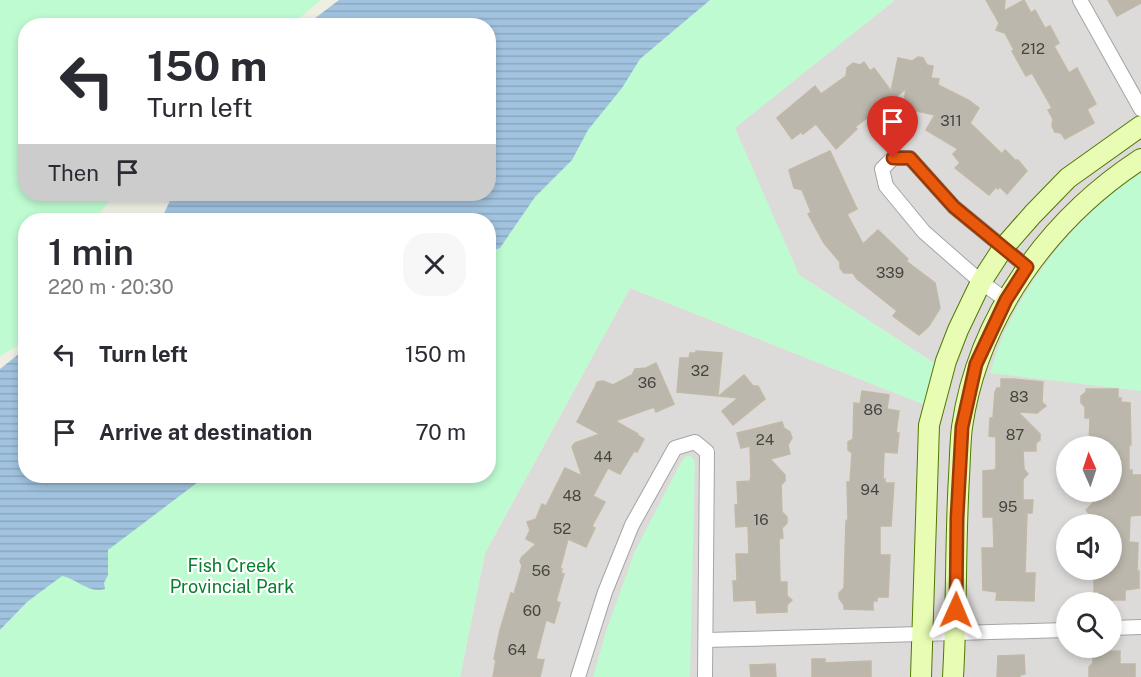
<!DOCTYPE html>
<html lang="en">
<head>
<meta charset="utf-8">
<style>
	:root { --surface:#fff; --page:#f7f7f7; --text:#2b2b33; --muted:#7c7c81 }
	body { margin:0; font-family:"Public Sans",sans-serif; background:var(--page); color:var(--text); height:100vh; display:flex; flex-direction:column; font-size:22px; white-space:nowrap }
	* { box-sizing:border-box; margin:0 }
	p { font-size:20px; color:var(--muted) }
	.icon { flex:none; width:33px; height:33px; fill:none; stroke:currentColor; stroke-width:2; stroke-linecap:round; stroke-linejoin:round }
	.map { position:relative; flex:1; overflow:hidden }
	.drawer { position:absolute; left:18px; top:213px; width:478px; height:270px; display:flex; flex-direction:column; background:var(--surface); border-radius:24px; box-shadow:0 3px 9px #0003 }
	.drawer>* { flex:none }
	.banner { position:absolute; left:18px; top:18px; width:478px; height:183px; border-radius:24px; box-shadow:0 3px 9px #0003; background:#fff; color:var(--text); overflow:hidden }
	.needle { width:39px; rotate:357deg }
	.controls { position:absolute; left:1056px; top:436px; display:grid; gap:12px }
	.controls a { display:grid; place-items:center; width:66px; height:66px; border-radius:50%; background:var(--surface); box-shadow:0 3px 9px #0003; font-size:30px }
	.pin { position:absolute; display:grid; place-items:center; width:51px; height:51px; color:#fff; margin:-62px -26px; border-radius:50% 50% 50% 0; rotate:-45deg; box-shadow:0 0 6px #0007 }
	.pin .icon { rotate:45deg }
	.me { position:absolute; width:66px; margin:-33px; rotate:1deg; stroke-linejoin:round; filter:drop-shadow(0 0 4px #0008) }
	.turn { display:flex; align-items:center; gap:21px; height:126px; padding:0 30px; font-size:27px }
	.turn .icon { width:78px; height:78px; stroke-width:2.5 }
	.turn b { display:block; font-size:42px; line-height:51px }
	.then { display:flex; align-items:center; height:57px; padding:0 30px; background:#0003; gap:12px; font-size:22px }
	.round { display:grid; place-items:center; flex:none; width:63px; height:63px; border-radius:24px; background:var(--page) }
	.summary { display:flex; align-items:center; justify-content:space-between; height:102px; padding:0 30px }
	h1 { font-size:36px; font-weight:600; line-height:45px }
	ul { padding:0; list-style:none }
	li { display:flex; align-items:center; gap:18px; height:78px; padding:0 30px }
	li div { flex:1 }
	li b { display:block; font-size:22px }
	li em { font-style:normal }
	.map>svg:first-child { display:block }
	.residential { fill:#dcdbda; fill-rule:evenodd }
	.park { fill:#befbd1 }
	.water { fill:url(#water-rules) }
	.building { fill:#bcb7ac; stroke:#c1b8a5; stroke-width:1.5 }
	.lines { fill:none; stroke-linecap:round; stroke-linejoin:round }
	.street-casing { stroke:#a5a5a5; stroke-width:16 }
	.secondary-casing { stroke:#507900; stroke-width:22 }
	.street { stroke:#fff; stroke-width:14 }
	.secondary { stroke:#e8fcb4; stroke-width:20 }
	.route-casing { stroke:#983908; stroke-width:15 }
	.route { stroke:#ea580c; stroke-width:10 }
	.labels { text-anchor:middle; stroke-width:4.5; stroke-linejoin:round; paint-order:stroke }
	.number-label { font-size:15px; fill:#464442 }
	.park-label { font-size:18px; fill:#07802d; stroke:#fff }
</style>
</head>
<body>
<div class="map">
<svg width="1141" height="677" viewBox="0 0 1141 677">
	<defs>
		<pattern id="water-rules" width="6" height="5" patternUnits="userSpaceOnUse" patternTransform="scale(1.5)"><rect width="6" height="5" fill="#a1c3df"/><path d="M0 2.5h6" fill="none" stroke="#8aa7bf"/></pattern>
	</defs>
	<rect width="100%" height="100%" fill="#efeee3"/>
	<path class="residential" d="M 895,0 L 1141,0 L 1141,677 L 460,677 L 485,553 L 630,288 L 923,404 L 934,363 L 799,275 L 734,128 ZM 1066,447 L 1112,447 L 1112,492 L 1066,492 ZM 1066,525 L 1112,525 L 1112,570 L 1066,570 ZM 1066,603 L 1112,603 L 1112,648 L 1066,648 Z"/>
	<g class="park">
		<path d="M 0,0 L 321,0 L 291,25 L 26,26 L 26,194 L 115,194 L 94,220 L 26,220 L 25,341 L 0,356 Z"/>
		<path d="M 710,0 L 895,0 L 735,128 L 799,275 L 934,363 L 923,404 L 630,288 L 485,553 L 460,677 L 0,677 L 0,613 L 196,476 L 489,476 L 489,243 L 646,50 Z"/>
		<path d="M 1141,173 L 1141,391 L 990,373 C 995,359 999,343 1006,329 C 1036,266 1082,212 1141,173 Z"/>
		<path d="M 686,456 L 691,456 L 695,461 L 690,677 L 593,677 L 606,631 L 635,551 L 681,462 Z"/>
	</g>
	<g class="water">
		<path d="M 339,0 L 710,0 L 640,59 L 622,88 L 588,130 L 572,160 L 535,197 L 500,248 L 489,252 L 489,220 L 161,220 L 173,194 L 489,194 L 489,26 L 306,25 Z"/>
		<path d="M 25,349 L 26,476 L 206,476 L 108,550 L 108,575 L 104,583 L 105,589 C 89,594 77,579 62,576 L 27,602 L 0,630 L 0,369 Z"/>
	</g>
	<g class="building">
		<path d="M 986,0 L 1005,0 L 1004,11 L 1024,0 L 1031,13 L 1035,10 L 1045,28 L 1050,26 L 1059,43 L 1054,46 L 1069,73 L 1077,68 L 1096,104 L 1087,109 L 1094,123 L 1065,139 L 1061,133 L 1055,132 L 1052,126 L 1053,119 L 1048,110 L 1052,108 L 1032,73 L 1026,76 L 1012,51 L 1014,50 L 1005,33 L 996,30 L 999,23 Z"/>
		<path d="M 1108,0 L 1141,0 L 1141,3 L 1117,16 Z"/>
		<path d="M 918,57 L 923,58 L 927,65 L 933,66 L 931,78 L 939,79 L 938,85 L 968,100 L 979,108 L 970,123 L 1002,154 L 1005,150 L 1015,160 L 1018,160 L 1027,171 L 1007,194 L 1000,187 L 998,189 L 996,187 L 989,195 L 955,168 L 960,163 L 953,154 L 958,149 L 926,130 L 935,115 L 903,108 L 906,89 L 855,127 L 857,129 L 836,149 L 816,124 L 803,134 L 801,132 L 792,139 L 777,118 L 815,86 L 821,94 L 846,76 L 847,68 L 853,63 L 860,65 L 864,62 L 870,71 L 874,68 L 891,91 L 898,58 L 912,61 Z"/>
		<path d="M 830,151 L 857,209 L 847,214 L 863,244 L 878,230 L 908,259 L 906,261 L 935,283 L 940,308 L 929,326 L 919,335 L 893,316 L 897,311 L 857,279 L 853,273 L 844,273 L 840,268 L 840,262 L 824,243 L 808,214 L 811,212 L 802,190 L 794,188 L 789,170 Z"/>
		<path d="M 696,351 L 722,353 L 718,396 L 677,392 L 680,358 L 689,358 L 690,353 L 696,353 Z"/>
		<path d="M 656,363 L 674,404 L 656,412 L 654,407 L 615,421 L 638,434 L 637,435 L 644,439 L 637,452 L 634,451 L 620,474 L 608,468 L 593,496 L 605,502 L 592,526 L 595,528 L 586,547 L 568,539 L 560,569 L 562,569 L 561,573 L 564,574 L 556,601 L 560,603 L 554,623 L 546,620 L 536,659 L 544,660 L 540,677 L 493,677 L 496,660 L 494,659 L 500,630 L 511,593 L 514,594 L 522,566 L 520,561 L 522,557 L 536,544 L 526,539 L 530,530 L 527,522 L 536,519 L 542,504 L 546,506 L 565,468 L 582,476 L 572,447 L 575,443 L 600,434 L 577,422 L 595,387 L 597,382 L 603,381 L 613,385 L 632,375 L 635,369 L 646,368 Z"/>
		<path d="M 744,375 L 753,386 L 758,386 L 765,399 L 733,425 L 722,411 L 738,398 L 719,396 Z"/>
		<path d="M 1001,379 L 1013,379 L 1043,382 L 1042,402 L 1046,406 L 1037,413 L 1018,412 L 1040,434 L 1040,440 L 1036,443 L 1036,451 L 1023,451 L 1024,469 L 1028,474 L 1023,479 L 1023,500 L 1033,500 L 1032,513 L 1027,513 L 1025,573 L 1035,573 L 1034,601 L 996,600 L 997,592 L 983,590 L 982,548 L 994,548 L 993,517 L 983,517 L 983,471 L 994,470 L 996,468 L 996,437 L 989,436 L 990,418 L 993,418 L 995,392 L 997,388 L 1001,388 Z"/>
		<path d="M 1086,389 L 1118,389 L 1118,398 L 1121,398 L 1121,402 L 1130,403 L 1131,445 L 1129,445 L 1129,470 L 1132,470 L 1132,475 L 1141,475 L 1141,515 L 1130,516 L 1129,542 L 1138,543 L 1137,571 L 1139,571 L 1139,588 L 1125,590 L 1125,600 L 1099,600 L 1099,591 L 1094,592 L 1094,579 L 1099,579 L 1099,570 L 1112,570 L 1112,525 L 1098,525 L 1086,510 L 1094,502 L 1094,495 L 1112,496 L 1112,447 L 1089,447 L 1090,418 L 1085,418 L 1085,407 L 1081,403 L 1081,396 L 1086,392 Z"/>
		<path d="M 862,391 L 889,395 L 887,409 L 899,411 L 896,433 L 899,433 L 897,453 L 884,452 L 883,479 L 885,479 L 885,483 L 894,483 L 891,526 L 880,526 L 880,555 L 890,555 L 888,597 L 877,597 L 877,601 L 873,601 L 873,610 L 844,609 L 844,605 L 839,598 L 839,593 L 844,588 L 846,521 L 848,519 L 847,482 L 850,482 L 852,453 L 848,450 L 848,442 L 853,439 L 854,403 L 860,404 Z"/>
		<path d="M 782,422 L 784,428 L 790,432 L 792,438 L 788,445 L 790,454 L 770,459 L 785,475 L 785,481 L 781,485 L 782,512 L 787,517 L 787,523 L 782,528 L 783,538 L 779,539 L 780,582 L 787,582 L 787,596 L 792,600 L 787,605 L 787,612 L 757,613 L 756,600 L 734,601 L 733,581 L 737,581 L 736,554 L 749,554 L 748,526 L 736,527 L 735,505 L 738,505 L 737,482 L 750,481 L 751,476 L 750,446 L 741,448 L 737,433 Z"/>
		<path d="M 1120,651 L 1120,664 L 1135,664 L 1135,677 L 1089,677 L 1089,667 L 1093,663 L 1093,652 Z"/>
		<path d="M 1024,655 L 1025,674 L 1020,675 L 1020,677 L 997,677 L 998,656 Z"/>
		<path d="M 812,659 L 825,659 L 825,663 L 871,661 L 871,677 L 812,677 Z"/>
		<path d="M 775,664 L 776,677 L 751,677 L 750,665 Z"/>
	</g>
	<g class="lines">
		<defs>
			<g id="street">
				<path d="M 1080,0 L 1141,109"/>
				<path d="M 1006,300 L 981,282 L 924,232 L 886,186 L 882,169 L 893,158 L 910,158 L 954,207 L 1027,267"/>
				<path d="M 1112,628 L 1141,627"/>
				<path d="M 706,640 L 1066,630"/>
				<path d="M 578,677 L 605,592 L 632,525 L 675,448 L 695,442 L 707,452 L 705,677"/>
			</g>
			<g id="secondary">
				<path d="M 921,677 L 929,425 L 946,361 L 958,330 L 981,282 L 1003,248 L 1033,214 L 1068,178 L 1141,126"/>
				<path d="M 953,677 C 957,610 955,544 959,477 C 960,460 960,443 962,427 C 978,316 1049,219 1141,159"/>
			</g>
		</defs>
		<use href="#street" class="street-casing"/>
		<use href="#secondary" class="secondary-casing"/>
		<use href="#street" class="street"/>
		<use href="#secondary" class="secondary"/>
	</g>
	<g class="lines">
		<defs>
			<path id="route" d="M 893,158 L 910,158 L 954,207 L 1027,267 L 1006,300 L 976,364 L 962,427 L 957,518 L 956,610"/>
		</defs>
		<use href="#route" class="route-casing"/>
		<use href="#route" class="route"/>
	</g>
	<g class="labels">
		<g class="number-label">
			<text x="1033" y="54">212</text>
			<text x="951" y="126">311</text>
			<text x="890" y="278">339</text>
			<text x="700" y="376">32</text>
			<text x="647" y="388">36</text>
			<text x="1019" y="402">83</text>
			<text x="873" y="415">86</text>
			<text x="1015" y="440">87</text>
			<text x="765" y="445">24</text>
			<text x="603" y="462">44</text>
			<text x="870" y="495">94</text>
			<text x="572" y="501">48</text>
			<text x="1008" y="512">95</text>
			<text x="761" y="525">16</text>
			<text x="562" y="534">52</text>
			<text x="541" y="576">56</text>
			<text x="532" y="616">60</text>
			<text x="517" y="655">64</text>
		</g>
		<g class="park-label">
			<text x="232" y="572">Fish Creek<tspan x="232" dy="21">Provincial Park</tspan></text>
		</g>
	</g>
</svg>
<div class="controls">
<a><svg class="needle" viewBox="-14 -14 28 28"><path d="M0-13l5 13h-10z" fill="#e53935"/><path d="M0 13l5-13h-10z" fill="#7c7c81"/></svg></a>
<a><svg class="icon" aria-label="sound" viewBox="0 0 24 24"><path d="M4 9h4l5-4v14l-5-4H4zM17 9q2 3 0 6"/></svg></a>
<a><svg class="icon" aria-label="search" viewBox="0 0 24 24"><circle cx="10" cy="10" r="6"/><path d="M15 15l6 6"/></svg></a>
</div>
<div class="pin" style="left:893px;top:158px;background:#d93025"><svg class="icon" aria-label="arrive" viewBox="0 0 24 24"><path d="M6 21V4h12l-3 4 3 4H6"/></svg></div>
<svg class="me" style="left:956px;top:610px" viewBox="-20 -20 40 40"><path d="M0-17L14 15 0 8-14 15z" fill="#ea580c" stroke="#fff" stroke-width="4"/></svg>
<div class="banner">
<div class="turn"><svg class="icon" aria-label="left" viewBox="0 0 24 24"><path d="M17 20v-9H6M10 6l-5 5 5 5"/></svg><div><b>150 m</b>Turn left</div></div>
<div class="then">Then<svg class="icon" aria-label="arrive" viewBox="0 0 24 24"><path d="M6 21V4h12l-3 4 3 4H6"/></svg></div>
</div>
<section class="drawer">
<div class="summary"><div><h1>1 min</h1><p>220 m · 20:30</p></div><a class="round"><svg class="icon" aria-label="close" viewBox="0 0 24 24"><path d="M6 6l12 12M18 6L6 18"/></svg></a></div>
<ul>
<li><svg class="icon" aria-label="left" viewBox="0 0 24 24"><path d="M17 20v-9H6M10 6l-5 5 5 5"/></svg><div><b>Turn left</b></div><em>150 m</em></li>
<li><svg class="icon" aria-label="arrive" viewBox="0 0 24 24"><path d="M6 21V4h12l-3 4 3 4H6"/></svg><div><b>Arrive at destination</b></div><em>70 m</em></li>
</ul>
</section>
</div>
</body>
</html>
